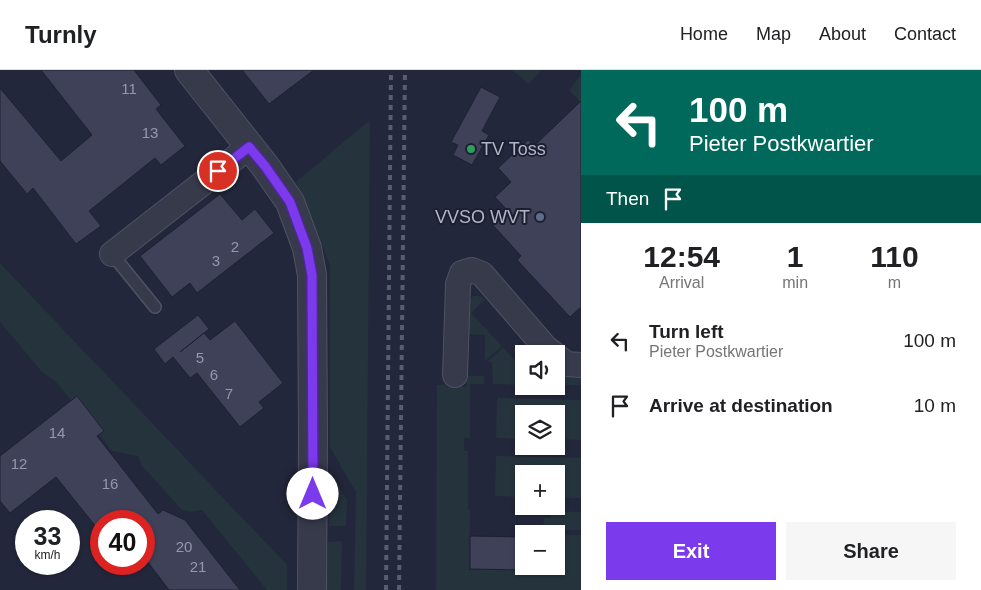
<!DOCTYPE html>
<html lang="en">
<head>
<meta charset="utf-8">
<style>
	:root { --surface:#fff; --page:#f6f6f6; --text:#202124; --muted:#757577; --line:#e0e0e0; --accent:#7c3aed }
	body { margin:0; font-family:Helvetica,sans-serif; background:var(--page); color:var(--text); height:100vh; display:flex; flex-direction:column; font-size:19px; white-space:nowrap }
	* { box-sizing:border-box; margin:0 }
	p { font-size:16px; color:var(--muted) }
	.icon { flex:none; width:28px; height:28px; fill:none; stroke:currentColor; stroke-width:2; stroke-linecap:round; stroke-linejoin:round }
	.map { position:relative; flex:1; overflow:hidden }
	.sheet { display:flex; flex-direction:column; background:var(--surface); width:400px }
	.sheet>* { flex:none }
	.guide { background:#00695c; color:#fff; overflow:hidden }
	.tools { position:absolute; left:515px; top:275px; display:grid; gap:10px }
	.tools a { display:grid; place-items:center; width:50px; height:50px; border-radius:0px; background:var(--surface); box-shadow:0 1px 4px #0004; font-size:25px }
	.speed { position:absolute; left:15px; top:440px; display:flex; gap:10px; font-size:25px; font-weight:700; text-align:center }
	.speed>* { display:grid; place-content:center; width:65px; height:65px; border-radius:50%; background:var(--surface); box-shadow:0 1px 4px #0004; line-height:1 }
	.speed small { font-size:12px; font-weight:400 }
	.speed .limit { border:8px solid #d22; background:#fff; color:#111 }
	.pin { position:absolute; display:grid; place-items:center; width:42px; height:42px; color:#fff; margin:-21px; border:2px solid #fff; border-radius:50%; box-shadow:0 1px 5px #0007 }
	.me { position:absolute; width:55px; margin:-28px; rotate:0deg; stroke-linejoin:round; filter:drop-shadow(0 0 4px #0008) }
	.turn { display:flex; align-items:center; gap:18px; height:105px; padding:0 25px; font-size:22px }
	.turn .icon { width:65px; height:65px; stroke-width:2.5 }
	.turn b { display:block; font-size:35px; line-height:42px }
	.then { display:flex; align-items:center; height:48px; padding:0 25px; background:#0003; gap:10px; font-size:19px }
	.eta { display:flex; justify-content:space-evenly; align-items:center; height:85px; text-align:center }
	.eta b { font-size:30px; font-weight:700; line-height:35px }
	.cta { display:flex; gap:10px; margin-top:auto; padding:10px 25px }
	.cta a { flex:1; height:58px; border-radius:0px; background:var(--accent); color:#fff; font-size:20px; font-weight:700; line-height:58px; text-align:center }
	.cta a+a { background:var(--page); color:var(--text) }
	ul { padding:0; list-style:none }
	li { display:flex; align-items:center; gap:15px; height:65px; padding:0 25px }
	li div { flex:1 }
	li b { display:block; font-size:19px }
	li em { font-style:normal }
	header { display:flex; align-items:center; gap:30px; box-sizing:border-box; height:70px; padding:0 25px; background:var(--surface); border-bottom:1px solid var(--line) }
	header strong { font-size:24px }
	nav { display:flex; gap:28px; margin-inline-start:auto; font-size:18px }
	main { display:flex; flex:1; min-height:0 }
	.map>svg:first-child { display:block }
	.green { fill:#25333c }
	.building { fill:#3e4158; stroke:#1e2132 }
	.lines { fill:none; stroke-linecap:round; stroke-linejoin:round }
	.service-casing { stroke:#4f5263; stroke-width:14 }
	.minor-casing { stroke:#4f5263; stroke-width:26 }
	.tertiary-casing { stroke:#4f5263; stroke-width:30 }
	.service { stroke:#373a4b; stroke-width:11 }
	.minor { stroke:#373a4b; stroke-width:24 }
	.tertiary { stroke:#373a4b; stroke-width:28 }
	.rail { stroke:#595d72; stroke-width:4; stroke-dasharray:5 5; stroke-linecap:butt }
	.route-casing { stroke:#51269a; stroke-width:12 }
	.route { stroke:#7c3aed; stroke-width:9 }
	.leisure-dot { fill:#2e9e5b; stroke:#1c1f30; stroke-width:2 }
	.service-dot { fill:#5c6f8a; stroke:#1c1f30; stroke-width:2 }
	.labels { text-anchor:middle; stroke-width:4; stroke-linejoin:round; paint-order:stroke }
	.number-label { font-size:15px; fill:#9598ab }
	.poi-label { font-size:18px; fill:#b2b5c7; stroke:#1c1f30; text-anchor:start }
</style>
</head>
<body>
<header>
<strong>Turnly</strong>
<nav><a>Home</a><a>Map</a><a>About</a><a>Contact</a></nav>
</header>
<main>
<div class="map">
<svg width="581" height="520" viewBox="0 0 581 520">
	<rect width="100%" height="100%" fill="#23273b"/>
	<g class="green">
		<path d="M 512,0 L 541,0 L 529,14 Z"/>
		<path d="M 581,5 L 581,33 L 569,20 Z"/>
		<path d="M 370,50 L 366,520 L 354,520 L 356,422 L 330,377 L 330,196 L 306,133 L 296,112 Z"/>
		<path d="M 0,193 L 287,495 L 287,520 L 267,520 L 202,440 L 191,442 L 182,440 L 142,396 L 138,386 L 112,381 L 56,312 L 42,302 L 0,252 Z"/>
		<path d="M 473,226 L 478,226 L 484,228 L 484,230 L 471,243 L 502,276 L 485,291 L 485,265 L 467,264 L 469,230 Z"/>
		<path d="M 503,278 L 524,300 L 524,315 L 493,314 L 492,292 L 487,292 Z"/>
		<path d="M 556,300 L 581,305 L 581,315 L 556,315 Z"/>
		<path d="M 467,306 L 484,306 L 484,314 L 470,314 L 470,368 L 464,368 L 464,381 L 468,381 L 468,439 L 470,440 L 469,500 L 544,500 L 545,496 L 556,496 L 556,465 L 581,465 L 581,520 L 436,520 L 437,315 L 446,315 L 447,317 L 466,317 Z"/>
		<path d="M 497,328 L 581,330 L 581,370 L 556,369 L 556,344 L 524,344 L 524,369 L 496,368 Z"/>
		<path d="M 496,386 L 581,388 L 581,428 L 556,428 L 556,404 L 524,404 L 524,427 L 495,426 Z"/>
		<path d="M 330,400 L 347,430 L 346,456 L 329,456 Z"/>
		<path d="M 551,441 L 581,442 L 581,460 L 543,460 L 544,448 L 551,448 Z"/>
		<path d="M 342,471 L 341,520 L 326,520 L 328,472 Z"/>
	</g>
	<g class="building">
		<path d="M 41,0 L 134,0 L 161,35 L 156,39 L 185,76 L 161,95 L 155,88 L 89,141 L 101,156 L 76,174 L 33,118 L 27,124 L 0,91 L 0,18 L 61,91 L 92,65 Z"/>
		<path d="M 242,0 L 314,0 L 269,34 Z"/>
		<path d="M 481,17 L 500,27 L 482,61 L 489,65 L 472,95 L 453,85 L 458,75 L 451,72 Z"/>
		<path d="M 581,31 L 581,237 L 570,247 L 517,190 L 521,186 L 492,154 L 507,140 L 495,127 L 511,112 L 498,98 L 528,70 L 534,76 Z"/>
		<path d="M 220,124 L 242,150 L 255,139 L 274,163 L 197,223 L 190,213 L 172,227 L 140,186 Z"/>
		<path d="M 198,245 L 209,259 L 180,282 L 204,263 L 210,270 L 235,251 L 283,313 L 259,332 L 264,338 L 240,357 L 197,303 L 190,308 L 173,287 L 165,294 L 154,279 Z"/>
		<path d="M 77,326 L 104,361 L 97,366 L 158,444 L 163,440 L 185,450 L 240,520 L 169,520 L 144,487 L 144,451 L 101,451 L 101,463 L 56,407 L 10,443 L 0,431 L 0,386 Z"/>
		<path d="M 470,466 L 524,467 L 524,500 L 470,499 Z"/>
	</g>
	<g class="lines">
		<defs>
			<path id="service" d="M 112,184 L 155,237"/>
			<g id="minor">
				<path d="M 112,184 L 249,77"/>
				<path d="M 556,286 L 567,294 L 581,295"/>
				<path d="M 455,305 L 458,214 L 462,203 L 472,200 L 482,204 L 546,278 L 554,284"/>
			</g>
			<path id="tertiary" d="M 189,0 L 265,96 L 290,132 L 307,178 L 312,205 L 313,368 L 312,520"/>
		</defs>
		<use href="#service" class="service-casing"/>
		<use href="#minor" class="minor-casing"/>
		<use href="#tertiary" class="tertiary-casing"/>
		<use href="#service" class="service"/>
		<use href="#minor" class="minor"/>
		<use href="#tertiary" class="tertiary"/>
		<g class="rail">
			<path d="M 386,520 L 391,0"/>
			<path d="M 399,520 L 405,0"/>
		</g>
	</g>
	<g class="lines">
		<defs>
			<path id="route" d="M 218,101 L 249,77 L 265,96 L 290,132 L 307,178 L 312,205 L 313,424"/>
		</defs>
		<use href="#route" class="route-casing"/>
		<use href="#route" class="route"/>
	</g>
	<circle class="leisure-dot" cx="471" cy="79" r="5"/>
	<circle class="service-dot" cx="540" cy="147" r="5"/>
	<g class="labels">
		<g class="number-label">
			<text x="129" y="24">11</text>
			<text x="150" y="68">13</text>
			<text x="235" y="182">2</text>
			<text x="216" y="196">3</text>
			<text x="200" y="293">5</text>
			<text x="214" y="310">6</text>
			<text x="229" y="329">7</text>
			<text x="57" y="368">14</text>
			<text x="19" y="399">12</text>
			<text x="110" y="419">16</text>
			<text x="184" y="482">20</text>
			<text x="198" y="502">21</text>
		</g>
		<g class="poi-label">
			<text x="481" y="85">TV Toss</text>
			<text x="530" y="153" text-anchor="end">VVSO WVT</text>
		</g>
	</g>
</svg>
<div class="tools">
<a><svg class="icon" aria-label="sound" viewBox="0 0 24 24"><path d="M4 9h4l5-4v14l-5-4H4zM17 9q2 3 0 6"/></svg></a>
<a><svg class="icon" aria-label="layers" viewBox="0 0 24 24"><path d="M12 4l9 5-9 5-9-5zM3 14l9 5 9-5"/></svg></a>
<a>+</a>
<a>−</a>
</div>
<div class="speed"><div>33<small>km/h</small></div><div class="limit">40</div></div>
<div class="pin" style="left:218px;top:101px;background:#d93025"><svg class="icon" aria-label="arrive" viewBox="0 0 24 24"><path d="M6 21V4h12l-3 4 3 4H6"/></svg></div>
<svg class="me" style="left:313px;top:424px" viewBox="-20 -20 40 40"><circle r="19" fill="#fff"/><path d="M0-13L10 11 0 6-10 11z" fill="#7c3aed"/></svg>
</div>
<section class="sheet">
<div class="guide">
<div class="turn"><svg class="icon" aria-label="left" viewBox="0 0 24 24"><path d="M17 20v-9H6M10 6l-5 5 5 5"/></svg><div><b>100 m</b>Pieter Postkwartier</div></div>
<div class="then">Then<svg class="icon" aria-label="arrive" viewBox="0 0 24 24"><path d="M6 21V4h12l-3 4 3 4H6"/></svg></div>
</div>
<div class="eta">
<div><b>12:54</b><p>Arrival</p></div>
<div><b>1</b><p>min</p></div>
<div><b>110</b><p>m</p></div>
</div>
<ul>
<li><svg class="icon" aria-label="left" viewBox="0 0 24 24"><path d="M17 20v-9H6M10 6l-5 5 5 5"/></svg><div><b>Turn left</b><p>Pieter Postkwartier</p></div><em>100 m</em></li>
<li><svg class="icon" aria-label="arrive" viewBox="0 0 24 24"><path d="M6 21V4h12l-3 4 3 4H6"/></svg><div><b>Arrive at destination</b></div><em>10 m</em></li>
</ul>
<div class="cta"><a>Exit</a><a>Share</a></div>
</section>
</main>
</body>
</html>
